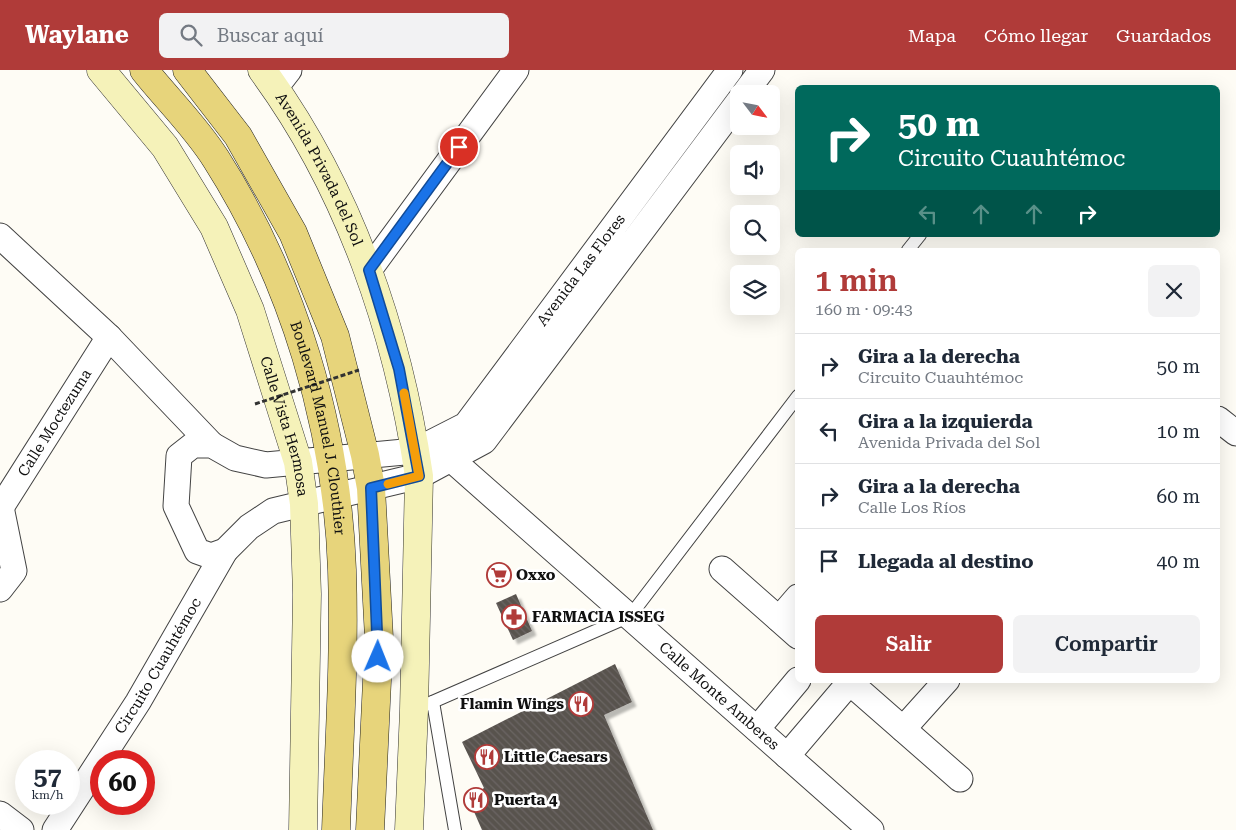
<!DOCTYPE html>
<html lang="es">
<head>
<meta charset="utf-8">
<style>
	:root { --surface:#fff; --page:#f2f2f3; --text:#1f2937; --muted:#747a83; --line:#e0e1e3; --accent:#b03b39 }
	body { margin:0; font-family:"Roboto Serif",serif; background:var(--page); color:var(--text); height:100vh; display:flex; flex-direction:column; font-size:19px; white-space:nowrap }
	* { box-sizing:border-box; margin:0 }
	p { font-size:16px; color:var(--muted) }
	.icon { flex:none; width:28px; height:28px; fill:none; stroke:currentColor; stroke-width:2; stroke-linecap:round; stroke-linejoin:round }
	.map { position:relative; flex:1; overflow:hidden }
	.sheet { position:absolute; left:795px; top:178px; width:425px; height:435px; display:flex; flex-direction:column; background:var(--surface); border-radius:8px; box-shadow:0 5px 20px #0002 }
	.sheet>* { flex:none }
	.banner { position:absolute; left:795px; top:15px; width:425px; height:152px; border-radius:8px; box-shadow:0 5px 20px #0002; background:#00695c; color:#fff; overflow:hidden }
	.needle { width:32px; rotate:122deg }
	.controls { position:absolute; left:730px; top:15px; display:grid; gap:10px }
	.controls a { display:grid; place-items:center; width:50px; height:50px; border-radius:8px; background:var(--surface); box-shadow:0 5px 20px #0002; font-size:25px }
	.speed { position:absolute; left:15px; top:680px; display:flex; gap:10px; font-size:25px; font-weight:700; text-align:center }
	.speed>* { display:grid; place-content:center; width:65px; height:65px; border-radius:50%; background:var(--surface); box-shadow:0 5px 20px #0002; line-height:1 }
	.speed small { font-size:12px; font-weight:400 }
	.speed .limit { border:8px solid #d22; background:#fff; color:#111 }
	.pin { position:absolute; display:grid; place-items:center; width:42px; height:42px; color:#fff; margin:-21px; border:2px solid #fff; border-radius:50%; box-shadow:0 1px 5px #0007 }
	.me { position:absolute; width:55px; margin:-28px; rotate:1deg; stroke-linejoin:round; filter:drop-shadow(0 0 4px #0008) }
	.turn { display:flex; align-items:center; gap:18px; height:105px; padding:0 20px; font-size:22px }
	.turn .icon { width:65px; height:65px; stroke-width:2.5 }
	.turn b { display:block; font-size:35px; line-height:42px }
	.lanes { display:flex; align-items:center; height:48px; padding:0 20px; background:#0003; justify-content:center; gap:25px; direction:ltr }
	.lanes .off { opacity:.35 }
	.round { display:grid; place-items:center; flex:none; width:52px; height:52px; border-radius:8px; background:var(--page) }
	.headline { display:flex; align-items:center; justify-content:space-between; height:85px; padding:0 20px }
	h1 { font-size:30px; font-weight:600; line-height:38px; color:var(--accent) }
	.cta { display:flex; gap:10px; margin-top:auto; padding:10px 20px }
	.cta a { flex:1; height:58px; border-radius:8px; background:var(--accent); color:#fff; font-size:20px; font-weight:600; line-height:58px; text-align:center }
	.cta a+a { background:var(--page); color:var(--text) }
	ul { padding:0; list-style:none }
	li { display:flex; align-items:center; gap:15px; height:65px; padding:0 20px; border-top:1px solid var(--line) }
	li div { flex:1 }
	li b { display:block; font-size:19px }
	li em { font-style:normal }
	header { display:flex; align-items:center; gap:30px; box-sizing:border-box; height:70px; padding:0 25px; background:var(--accent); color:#fff }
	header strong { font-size:24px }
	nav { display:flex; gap:28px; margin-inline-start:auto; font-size:18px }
	.search { width:350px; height:45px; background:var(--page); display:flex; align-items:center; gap:12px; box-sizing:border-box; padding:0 18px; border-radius:8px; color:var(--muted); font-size:19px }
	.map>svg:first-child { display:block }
	.building { fill:url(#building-back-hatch); filter:url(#shadow) }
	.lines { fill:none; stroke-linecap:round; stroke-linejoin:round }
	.lane-casing { stroke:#434343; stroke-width:14 }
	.street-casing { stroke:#434343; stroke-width:27 }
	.secondary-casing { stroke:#323232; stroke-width:29 }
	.primary-casing { stroke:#212121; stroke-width:29 }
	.lane { stroke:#fff; stroke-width:12 }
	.street { stroke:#fff; stroke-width:25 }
	.secondary { stroke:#f5f2b9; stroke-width:28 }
	.primary { stroke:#e7d47b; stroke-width:28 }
	.path-bridge { stroke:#323232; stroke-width:3; stroke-dasharray:5 2.5; stroke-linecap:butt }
	.route-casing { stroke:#114b97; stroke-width:12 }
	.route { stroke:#1a73e8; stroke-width:9 }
	.slow { stroke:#f59e0b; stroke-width:9 }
	.labels { text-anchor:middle; stroke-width:5; stroke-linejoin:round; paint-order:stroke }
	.street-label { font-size:15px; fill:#101010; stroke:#fff }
	.poi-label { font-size:15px; font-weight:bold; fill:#101010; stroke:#fff; text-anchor:start }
</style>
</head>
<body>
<header>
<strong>Waylane</strong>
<div class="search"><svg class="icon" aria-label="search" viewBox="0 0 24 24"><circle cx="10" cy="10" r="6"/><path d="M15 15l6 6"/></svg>Buscar aquí</div>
<nav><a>Mapa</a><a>Cómo llegar</a><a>Guardados</a></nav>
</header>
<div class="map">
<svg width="1236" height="760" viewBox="0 0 1236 760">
	<defs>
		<pattern id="building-back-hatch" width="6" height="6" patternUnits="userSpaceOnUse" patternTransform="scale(1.25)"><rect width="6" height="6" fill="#58524e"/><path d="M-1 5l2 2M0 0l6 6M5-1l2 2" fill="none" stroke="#6b6663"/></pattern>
		<filter id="shadow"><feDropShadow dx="4.5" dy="4.5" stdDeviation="1" flood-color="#0004"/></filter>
	</defs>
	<rect width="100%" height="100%" fill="#fefcf5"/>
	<g class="building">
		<path d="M 516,524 L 532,561 L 513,570 L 496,533 Z"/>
		<path d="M 615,594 L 632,632 L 604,645 L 653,760 L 482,760 L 468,728 L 484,718 L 462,672 Z"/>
	</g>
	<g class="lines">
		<defs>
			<g id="lane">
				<path d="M 908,180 L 920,165"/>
				<path d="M 433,632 L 455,760"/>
				<path d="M 414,640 L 630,546 L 798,326"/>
			</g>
			<g id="street">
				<path d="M 730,0 L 466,355 L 415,381 L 266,395 L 235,388 L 212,375 L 193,375 L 179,386 L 176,436 L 197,481 L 211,486 L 225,481 L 249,457 L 273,441 L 419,406 L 484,371 L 739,31"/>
				<path d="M 275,18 L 289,0"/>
				<path d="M 744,24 L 762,0"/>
				<path d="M 0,166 L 109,267 L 212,375"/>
				<path d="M 369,200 L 516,0"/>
				<path d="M 1218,349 L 1236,363"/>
				<path id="s1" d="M 442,378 L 452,390 L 871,760"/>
				<path id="s2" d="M 0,439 L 109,267"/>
				<path d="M 722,499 L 798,566"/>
				<path d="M 0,519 L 14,501 L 1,437"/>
				<path d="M 779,549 L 798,527"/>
				<path d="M 847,610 L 960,709"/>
				<path d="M 757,659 L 798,610"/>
				<path d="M 903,659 L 947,610"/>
				<path d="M 787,686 L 850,612"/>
				<path d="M 0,744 L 21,760"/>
				<path id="s3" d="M 55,760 L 138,632 L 225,481"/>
			</g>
			<g id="secondary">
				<path id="s4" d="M 101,0 L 165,77 L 214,157 L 250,240 L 298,392 L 304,434 L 307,524 L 303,760"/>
				<path id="s5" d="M 262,0 C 349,118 398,262 419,406 L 414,640 L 409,760"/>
			</g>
			<g id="primary">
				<path id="s6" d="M 144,0 C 167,29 196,57 216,89 C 293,210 337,356 342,500 C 345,586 339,673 336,760"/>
				<path d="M 187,0 L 238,66 L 293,163 L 335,266 L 365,385 L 371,418 L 379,568 L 370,760"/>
			</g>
		</defs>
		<use href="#lane" class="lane-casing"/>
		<use href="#street" class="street-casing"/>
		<use href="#secondary" class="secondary-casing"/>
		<use href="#primary" class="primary-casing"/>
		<use href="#lane" class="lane"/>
		<use href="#street" class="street"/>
		<use href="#secondary" class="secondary"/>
		<use href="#primary" class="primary"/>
		<path class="path-bridge" d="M 255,334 L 359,300"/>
	</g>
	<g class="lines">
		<defs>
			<path id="route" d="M 378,587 L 371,418 L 419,406 L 399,299 L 369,200 L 459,77"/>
		</defs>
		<use href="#route" class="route-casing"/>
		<use href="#route" class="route"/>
		<path class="slow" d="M 388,414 L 419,406 L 404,323"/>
	</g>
	<defs>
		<symbol id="supermarket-ring" viewBox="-11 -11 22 22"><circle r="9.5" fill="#fff" stroke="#b03b39" stroke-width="1.5"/><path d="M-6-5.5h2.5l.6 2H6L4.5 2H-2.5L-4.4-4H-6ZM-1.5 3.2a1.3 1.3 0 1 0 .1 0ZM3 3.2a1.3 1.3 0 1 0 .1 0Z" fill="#b03b39"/></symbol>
		<symbol id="pharmacy-ring" viewBox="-11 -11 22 22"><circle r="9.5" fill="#fff" stroke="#b03b39" stroke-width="1.5"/><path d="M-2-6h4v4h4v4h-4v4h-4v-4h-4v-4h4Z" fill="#b03b39"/></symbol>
		<symbol id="restaurant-ring" viewBox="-11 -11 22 22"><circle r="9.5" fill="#fff" stroke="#b03b39" stroke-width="1.5"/><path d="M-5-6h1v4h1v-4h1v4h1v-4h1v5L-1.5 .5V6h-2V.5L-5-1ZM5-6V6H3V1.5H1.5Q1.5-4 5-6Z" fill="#b03b39"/></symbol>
	</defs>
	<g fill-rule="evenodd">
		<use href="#supermarket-ring" x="485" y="491" width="28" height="28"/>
		<use href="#pharmacy-ring" x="500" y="533" width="28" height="28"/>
		<use href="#restaurant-ring" x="567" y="620" width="28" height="28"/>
		<use href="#restaurant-ring" x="473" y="673" width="28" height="28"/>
		<use href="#restaurant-ring" x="462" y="716" width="28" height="28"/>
	</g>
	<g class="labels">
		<g class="street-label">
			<text dy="5" stroke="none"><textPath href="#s5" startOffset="115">Avenida Privada del Sol</textPath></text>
			<text transform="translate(581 200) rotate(-53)" y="5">Avenida Las Flores</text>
			<text dy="5" stroke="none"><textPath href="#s2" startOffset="102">Calle Moctezuma</textPath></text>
			<text dy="5" stroke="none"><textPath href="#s4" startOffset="406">Calle Vista Hermosa</textPath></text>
			<text dy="5" stroke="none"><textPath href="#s6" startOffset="405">Boulevard Manuel J. Clouthier</textPath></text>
			<text dy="5" stroke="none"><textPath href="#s3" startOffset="194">Circuito Cuauhtémoc</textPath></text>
			<text dy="5" stroke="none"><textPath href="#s1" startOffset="372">Calle Monte Amberes</textPath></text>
		</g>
		<g class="poi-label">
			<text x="516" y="510">Oxxo</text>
			<text x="532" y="552">FARMACIA ISSEG</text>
			<text x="564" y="639" text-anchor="end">Flamin Wings</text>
			<text x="504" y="692">Little Caesars</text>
			<text x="494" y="735">Puerta 4</text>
		</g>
	</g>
</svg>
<div class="controls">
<a><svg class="needle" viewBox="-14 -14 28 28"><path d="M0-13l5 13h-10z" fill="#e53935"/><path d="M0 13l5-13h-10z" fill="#747a83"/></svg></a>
<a><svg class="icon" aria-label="sound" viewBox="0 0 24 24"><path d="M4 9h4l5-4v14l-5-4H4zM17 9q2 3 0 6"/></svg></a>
<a><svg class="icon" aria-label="search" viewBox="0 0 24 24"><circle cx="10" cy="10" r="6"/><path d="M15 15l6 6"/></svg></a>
<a><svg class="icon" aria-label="layers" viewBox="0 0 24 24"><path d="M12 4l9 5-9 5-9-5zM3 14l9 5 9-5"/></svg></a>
</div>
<div class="speed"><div>57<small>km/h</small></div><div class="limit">60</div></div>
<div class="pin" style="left:459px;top:77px;background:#d93025"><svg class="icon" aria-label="arrive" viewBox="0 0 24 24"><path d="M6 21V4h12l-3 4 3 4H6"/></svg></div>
<svg class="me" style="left:378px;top:587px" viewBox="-20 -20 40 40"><circle r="19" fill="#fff"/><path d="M0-13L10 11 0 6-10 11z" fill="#1a73e8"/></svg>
<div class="banner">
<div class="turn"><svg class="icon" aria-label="right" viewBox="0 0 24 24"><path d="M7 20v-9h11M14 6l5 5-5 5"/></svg><div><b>50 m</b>Circuito Cuauhtémoc</div></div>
<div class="lanes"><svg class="icon off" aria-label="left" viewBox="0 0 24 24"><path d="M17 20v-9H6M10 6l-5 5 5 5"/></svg><svg class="icon off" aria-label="ahead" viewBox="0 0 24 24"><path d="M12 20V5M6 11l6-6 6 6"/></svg><svg class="icon off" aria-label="ahead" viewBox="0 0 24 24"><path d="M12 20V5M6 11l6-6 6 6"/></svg><svg class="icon" aria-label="right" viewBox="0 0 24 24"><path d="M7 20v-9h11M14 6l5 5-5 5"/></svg></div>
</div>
<section class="sheet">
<div class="headline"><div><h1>1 min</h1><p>160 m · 09:43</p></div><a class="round"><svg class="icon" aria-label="close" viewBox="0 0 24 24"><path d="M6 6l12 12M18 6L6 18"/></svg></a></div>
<ul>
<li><svg class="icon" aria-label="right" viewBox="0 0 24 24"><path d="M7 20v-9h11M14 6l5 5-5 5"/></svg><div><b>Gira a la derecha</b><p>Circuito Cuauhtémoc</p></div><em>50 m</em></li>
<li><svg class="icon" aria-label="left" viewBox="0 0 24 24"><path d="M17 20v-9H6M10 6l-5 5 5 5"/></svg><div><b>Gira a la izquierda</b><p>Avenida Privada del Sol</p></div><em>10 m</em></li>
<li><svg class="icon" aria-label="right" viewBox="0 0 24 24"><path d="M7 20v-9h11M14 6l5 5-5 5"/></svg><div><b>Gira a la derecha</b><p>Calle Los Ríos</p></div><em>60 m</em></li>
<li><svg class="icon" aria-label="arrive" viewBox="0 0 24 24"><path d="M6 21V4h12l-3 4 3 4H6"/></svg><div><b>Llegada al destino</b></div><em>40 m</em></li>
</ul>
<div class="cta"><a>Salir</a><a>Compartir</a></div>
</section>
</div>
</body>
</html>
